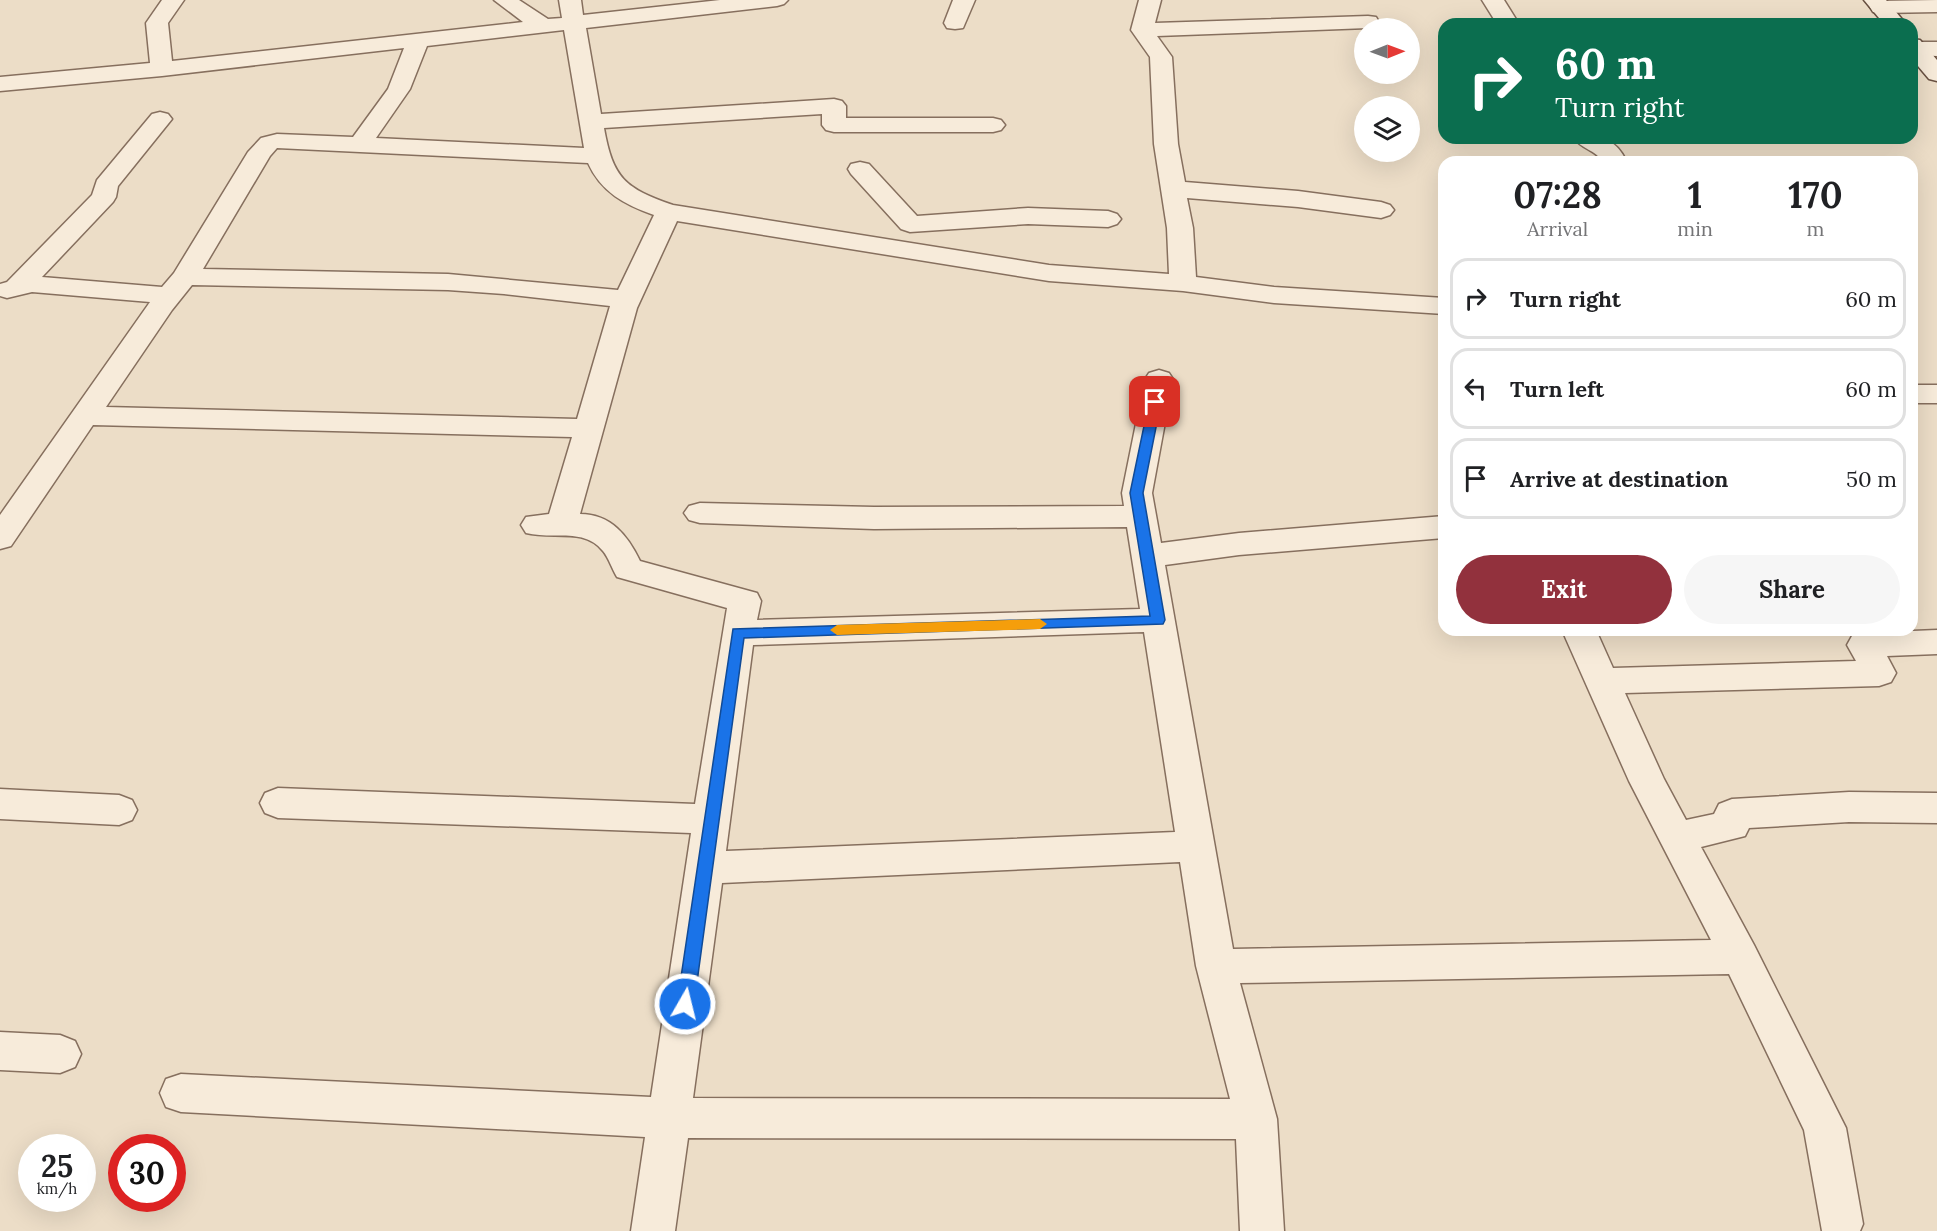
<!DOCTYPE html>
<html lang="en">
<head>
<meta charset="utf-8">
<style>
	:root { --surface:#fff; --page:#f6f6f6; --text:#202124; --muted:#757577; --line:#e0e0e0; --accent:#92313d }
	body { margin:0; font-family:Lora,serif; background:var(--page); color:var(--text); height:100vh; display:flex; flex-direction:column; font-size:22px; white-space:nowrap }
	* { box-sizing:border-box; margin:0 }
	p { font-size:20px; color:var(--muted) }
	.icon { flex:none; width:33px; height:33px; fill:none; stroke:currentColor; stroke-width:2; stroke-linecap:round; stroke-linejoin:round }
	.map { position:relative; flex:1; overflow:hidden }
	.drawer { position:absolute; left:1438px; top:156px; width:480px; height:480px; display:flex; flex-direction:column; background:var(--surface); border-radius:18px; box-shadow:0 6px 24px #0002 }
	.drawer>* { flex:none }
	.hud { position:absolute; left:1438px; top:18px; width:480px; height:126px; border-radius:18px; box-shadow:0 6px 24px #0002; background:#0b6e4f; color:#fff; overflow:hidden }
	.needle { width:39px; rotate:89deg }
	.tools { position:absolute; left:1354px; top:18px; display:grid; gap:12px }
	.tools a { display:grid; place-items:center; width:66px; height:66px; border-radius:50%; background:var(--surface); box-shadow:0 6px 24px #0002; font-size:30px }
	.speed { position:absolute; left:18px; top:1134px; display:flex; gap:12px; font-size:30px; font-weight:700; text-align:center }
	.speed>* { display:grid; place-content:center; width:78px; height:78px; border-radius:50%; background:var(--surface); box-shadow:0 6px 24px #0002; line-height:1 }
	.speed small { font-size:15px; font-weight:400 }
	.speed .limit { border:9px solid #d22; background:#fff; color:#111 }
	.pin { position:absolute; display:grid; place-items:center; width:51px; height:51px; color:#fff; margin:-26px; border-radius:12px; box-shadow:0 3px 9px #0006 }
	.me { position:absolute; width:66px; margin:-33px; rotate:8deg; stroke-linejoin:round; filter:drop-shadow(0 0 4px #0008) }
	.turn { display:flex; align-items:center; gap:21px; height:126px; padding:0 18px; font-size:27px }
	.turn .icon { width:78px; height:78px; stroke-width:2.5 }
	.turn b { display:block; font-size:42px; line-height:51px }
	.eta { display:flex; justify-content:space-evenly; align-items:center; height:102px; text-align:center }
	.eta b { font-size:36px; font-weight:700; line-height:42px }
	.cta { display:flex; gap:12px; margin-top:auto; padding:12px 18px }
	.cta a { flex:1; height:69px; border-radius:36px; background:var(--accent); color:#fff; font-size:24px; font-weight:700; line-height:69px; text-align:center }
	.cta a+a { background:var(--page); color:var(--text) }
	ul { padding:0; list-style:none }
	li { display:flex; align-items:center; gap:18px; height:81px; margin:0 12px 9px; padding:0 6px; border:3px solid var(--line); border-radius:18px }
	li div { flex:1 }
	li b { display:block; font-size:22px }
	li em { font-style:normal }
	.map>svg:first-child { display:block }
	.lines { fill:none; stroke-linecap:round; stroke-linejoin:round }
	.street-casing { stroke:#866f5e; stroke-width:3 }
	.secondary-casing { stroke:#685041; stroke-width:3 }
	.street { fill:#f7ebda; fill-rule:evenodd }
	.secondary { fill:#f7ebda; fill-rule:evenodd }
	.route { fill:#1a73e8; stroke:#114b97; stroke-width:1.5 }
	.slow { fill:#f59e0b }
</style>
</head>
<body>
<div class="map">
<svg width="1937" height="1231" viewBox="0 0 1937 1231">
	<rect width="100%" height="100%" fill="#ecddc7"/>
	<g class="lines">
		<defs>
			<g id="street">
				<path d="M 162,0 L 184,0 L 168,23 L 172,61 L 523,22 L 494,0 L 519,0 L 548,19 L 562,18 L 559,0 L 581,0 L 583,15 L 720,0 L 788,0 L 784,4 L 777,6 L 586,28 L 601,114 L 834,99 L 842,101 L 846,106 L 846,118 L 993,118 L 1001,120 L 1005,125 L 1001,130 L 993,132 L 834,132 L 826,130 L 822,125 L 822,114 L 604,128 C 613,179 625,188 673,205 L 1049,265 L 1169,274 L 1167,228 L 1154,144 L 1150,57 L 1131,30 L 1139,0 L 1161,0 L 1155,23 L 1368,16 L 1376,17 L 1379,22 L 1376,27 L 1368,28 L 1157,36 L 1172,57 L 1178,144 L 1185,182 L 1298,191 L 1381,202 L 1390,205 L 1394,210 L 1390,215 L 1381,218 L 1298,207 L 1187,198 L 1193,228 L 1196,277 L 1274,287 L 1444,298 L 1444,314 L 1274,303 L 1183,291 L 1049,281 L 677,221 L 637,308 L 580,514 C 611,514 628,536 640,561 L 757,593 L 761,601 L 757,620 L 1140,609 L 1127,527 L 874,529 L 700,523 L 689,520 L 684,513 L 689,506 L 700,503 L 874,507 L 1124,506 L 1122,493 L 1145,379 L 1149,373 L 1159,370 L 1169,373 L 1173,379 L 1152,493 L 1161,543 L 1239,533 L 1444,516 L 1444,538 L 1239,555 L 1165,565 L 1233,949 L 1711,940 L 1629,781 L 1562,630 L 1596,630 L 1613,668 L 1856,661 L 1847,645 L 1852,636 L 1864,633 L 1937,630 L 1937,654 L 1887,656 L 1896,673 L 1891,682 L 1879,686 L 1625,693 L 1664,779 L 1686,820 L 1714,814 L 1719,804 L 1732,799 L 1849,792 L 1937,793 L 1937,823 L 1849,822 L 1749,828 L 1745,836 L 1701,847 L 1754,945 L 1846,1128 L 1863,1224 L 1860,1231 L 1822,1231 L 1804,1130 L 1729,974 L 1240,983 L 1277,1119 L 1284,1231 L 1240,1231 L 1236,1139 L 688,1138 L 675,1231 L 631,1231 L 645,1137 L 181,1112 L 166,1107 L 160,1093 L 166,1079 L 181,1074 L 651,1097 L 691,833 L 278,818 L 265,813 L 260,803 L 265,793 L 278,788 L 695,804 L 727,608 L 617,577 C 612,569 609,558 603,551 C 584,527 552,540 526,533 L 521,525 L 526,517 L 549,514 L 572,437 L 93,425 L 11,546 L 0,549 L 0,515 L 150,302 L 32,292 L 7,298 L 0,296 L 0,284 L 7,282 L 92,195 L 97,180 L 152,114 L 160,112 L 168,114 L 172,119 L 118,186 L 116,197 L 113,202 L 42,277 L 162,287 L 174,273 L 248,152 L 261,138 L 277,134 L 353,137 L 388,89 L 404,48 L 162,76 L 0,91 L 0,77 L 150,63 L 146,23 ZM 564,30 L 584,148 L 376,138 L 410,89 L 427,46 ZM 277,148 L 588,163 C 601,192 625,205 654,215 L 618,290 L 448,274 L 203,269 L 270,156 ZM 192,285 L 448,290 L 504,294 L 610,306 L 577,419 L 106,407 L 172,310 ZM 1144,632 L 1175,832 L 726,851 L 753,645 ZM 1180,862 L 1196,966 L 1230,1099 L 693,1098 L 722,883 Z"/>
				<path d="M 953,0 L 975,0 L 963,28 L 955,29 L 947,28 L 944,23 Z"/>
				<path d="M 1482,0 L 1504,0 L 1519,24 L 1497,24 Z"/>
				<path d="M 1937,0 L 1937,12 L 1881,13 L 1873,12 L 1870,7 L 1873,2 L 1881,1 Z"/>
				<path d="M 1917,42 L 1937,42 L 1937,56 L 1912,55 L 1912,43 Z"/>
				<path d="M 1574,138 C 1600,138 1614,135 1627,162 L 1603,162 C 1596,150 1581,149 1574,138 Z"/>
				<path d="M 860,162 L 869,164 L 917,216 L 1028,208 L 1108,211 L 1117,214 L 1121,219 L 1117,224 L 1108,227 L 1028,224 L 910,232 L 901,229 L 851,174 L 848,169 L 851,164 Z"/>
				<rect x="1912" y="385" width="25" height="18"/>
				<path d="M 0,789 L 119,795 L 132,800 L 137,810 L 132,820 L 119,825 L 0,819 Z"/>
				<path d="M 0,1032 L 60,1035 L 75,1041 L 81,1054 L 75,1067 L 60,1073 L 0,1070 Z"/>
			</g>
			<g id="secondary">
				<path d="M 1864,0 L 1886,0 L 1906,24 L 1884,24 Z"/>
				<path d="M 1912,39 L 1920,40 L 1937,60 L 1937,81 L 1929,79 L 1912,59 Z"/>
			</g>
		</defs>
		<use href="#street" class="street-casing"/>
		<use href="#secondary" class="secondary-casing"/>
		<use href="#street" class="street"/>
		<use href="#secondary" class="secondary"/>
	</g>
	<path class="route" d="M 1155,398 L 1161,402 L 1143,493 L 1165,620 L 1163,624 L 744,638 L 694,1004 L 691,1010 L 685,1012 L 679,1010 L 677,1004 L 733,629 L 1150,616 L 1130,493 L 1149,402 Z"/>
	<path class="slow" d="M 1040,619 L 1047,624 L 1040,629 L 837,635 L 830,630 L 837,625 Z"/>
</svg>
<div class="tools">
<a><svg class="needle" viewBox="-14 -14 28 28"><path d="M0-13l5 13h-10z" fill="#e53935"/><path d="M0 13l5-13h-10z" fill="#757577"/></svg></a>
<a><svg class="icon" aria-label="layers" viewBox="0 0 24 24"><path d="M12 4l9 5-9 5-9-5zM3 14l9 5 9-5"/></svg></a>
</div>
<div class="speed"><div>25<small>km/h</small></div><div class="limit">30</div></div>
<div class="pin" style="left:1155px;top:402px;background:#d93025"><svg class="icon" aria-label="arrive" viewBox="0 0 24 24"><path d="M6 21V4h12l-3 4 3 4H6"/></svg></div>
<svg class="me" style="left:685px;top:1004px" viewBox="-20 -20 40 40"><circle r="17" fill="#1a73e8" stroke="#fff" stroke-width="3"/><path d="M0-11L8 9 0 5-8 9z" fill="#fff"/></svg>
<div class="hud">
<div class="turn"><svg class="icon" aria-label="right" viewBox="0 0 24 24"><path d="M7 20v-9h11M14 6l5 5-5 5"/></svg><div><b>60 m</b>Turn right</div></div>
</div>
<section class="drawer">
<div class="eta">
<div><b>07:28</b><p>Arrival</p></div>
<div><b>1</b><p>min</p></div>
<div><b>170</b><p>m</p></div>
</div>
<ul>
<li><svg class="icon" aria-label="right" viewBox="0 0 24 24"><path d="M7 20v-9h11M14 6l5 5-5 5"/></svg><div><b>Turn right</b></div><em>60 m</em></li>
<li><svg class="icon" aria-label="left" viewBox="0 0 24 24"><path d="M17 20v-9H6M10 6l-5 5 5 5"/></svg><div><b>Turn left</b></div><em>60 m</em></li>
<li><svg class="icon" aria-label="arrive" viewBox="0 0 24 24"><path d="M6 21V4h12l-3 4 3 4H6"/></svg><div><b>Arrive at destination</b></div><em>50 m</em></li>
</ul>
<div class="cta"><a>Exit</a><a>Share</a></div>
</section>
</div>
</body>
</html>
